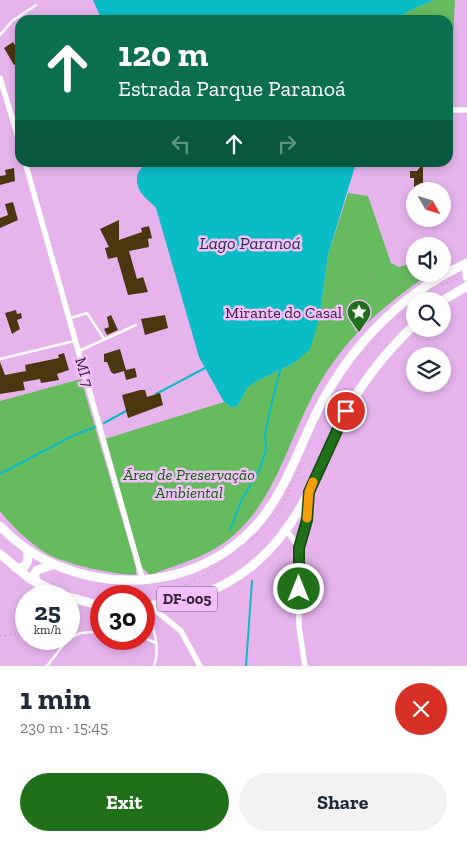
<!DOCTYPE html>
<html lang="en">
<head>
<meta charset="utf-8">
<style>
	:root { --surface:#fff; --page:#f2f2f3; --text:#1f2937; --muted:#747a83; --accent:#1f7018 }
	body { margin:0; font-family:"Zilla Slab",serif; background:var(--page); color:var(--text); height:100vh; display:flex; flex-direction:column; font-size:19px; white-space:nowrap }
	* { box-sizing:border-box; margin:0 }
	p { font-size:16px; color:var(--muted) }
	.icon { flex:none; width:28px; height:28px; fill:none; stroke:currentColor; stroke-width:2; stroke-linecap:round; stroke-linejoin:round }
	.map { position:relative; height:666px; overflow:hidden }
	.details { display:flex; flex-direction:column; background:var(--surface); flex:1 }
	.details>* { flex:none }
	.top-card { position:absolute; left:15px; top:15px; width:438px; height:152px; border-radius:15px; box-shadow:0 2px 8px #0003; background:#0b6e4f; color:#fff; overflow:hidden }
	.needle { width:32px; rotate:129deg }
	.fabs { position:absolute; left:406px; top:182px; display:grid; gap:10px }
	.fabs a { display:grid; place-items:center; width:45px; height:45px; border-radius:50%; background:var(--surface); box-shadow:0 2px 8px #0003; font-size:25px }
	.speed { position:absolute; left:15px; top:585px; display:flex; gap:10px; font-size:25px; font-weight:700; text-align:center }
	.speed>* { display:grid; place-content:center; width:65px; height:65px; border-radius:50%; background:var(--surface); box-shadow:0 2px 8px #0003; line-height:1 }
	.speed small { font-size:12px; font-weight:400 }
	.speed .limit { border:8px solid #d22; background:#fff; color:#111 }
	.pin { position:absolute; display:grid; place-items:center; width:42px; height:42px; color:#fff; margin:-21px; border:2px solid #fff; border-radius:50%; box-shadow:0 1px 5px #0007 }
	.me { position:absolute; width:55px; margin:-28px; rotate:0deg; stroke-linejoin:round; filter:drop-shadow(0 0 4px #0008) }
	.turn { display:flex; align-items:center; gap:18px; height:105px; padding:0 20px; font-size:22px }
	.turn .icon { width:65px; height:65px; stroke-width:2.5 }
	.turn b { display:block; font-size:35px; line-height:42px }
	.lanes { display:flex; align-items:center; height:48px; padding:0 20px; background:#0003; justify-content:center; gap:25px; direction:ltr }
	.lanes .off { opacity:.35 }
	.round { display:grid; place-items:center; flex:none; width:52px; height:52px; border-radius:26px; background:var(--page) }
	.overview { display:flex; align-items:center; justify-content:space-between; height:85px; padding:0 20px }
	h1 { font-size:30px; font-weight:800; line-height:38px }
	.button { display:flex; gap:10px; margin-top:auto; padding:10px 20px }
	.button a { flex:1; height:58px; border-radius:30px; background:var(--accent); color:#fff; font-size:20px; font-weight:800; line-height:58px; text-align:center }
	.button a+a { background:var(--page); color:var(--text) }
	.map>svg:first-child { display:block }
	.green { fill:#67bb5f }
	.water { fill:#0abcc6 }
	.lines { fill:none; stroke-linecap:round; stroke-linejoin:round }
	.stream { stroke:#0abcc6; stroke-width:2 }
	.building { fill:#4a370f }
	.path { stroke:#a981af; stroke-width:1; stroke-dasharray:1 4; stroke-linecap:butt }
	.service { stroke:#fff; stroke-width:2.5 }
	.minor { stroke:#fff; stroke-width:5.5 }
	.primary { stroke:#fff; stroke-width:9 }
	.route-casing { stroke:#144910; stroke-width:12 }
	.route { stroke:#1f7018; stroke-width:9 }
	.slow { stroke:#f59e0b; stroke-width:9 }
	.labels { text-anchor:middle; stroke-width:5; stroke-linejoin:round; paint-order:stroke }
	.shield { fill:#f3bffb; stroke:#6f5274; stroke-width:1 }
	.shield-label { font-size:15px; font-weight:bold; fill:#36233a }
	.poi-label { font-size:16px; fill:#36233a; stroke:#f3bffb; text-anchor:end }
	.street-label { font-size:16px; fill:#36233a; stroke:#f3bffb }
	.park-label { font-size:16px; font-style:italic; fill:#076300; stroke:#f3bffb }
	.water-label { font-size:18px; font-style:italic; fill:#1d3b3e; stroke:#f3bffb }
</style>
</head>
<body>
<div class="map">
<svg width="467" height="666" viewBox="0 0 467 666">
	<rect width="100%" height="100%" fill="#e6b3ed"/>
	<g class="green">
		<path d="M 434,0 L 455,0 L 450,96 L 448,95 L 448,20 L 395,20 L 409,11 Z"/>
		<path d="M 348,193 L 368,196 L 391,263 L 399,267 L 415,262 L 415,274 L 429,274 C 376,311 338,344 309,403 C 287,447 273,500 235,534 C 211,556 179,564 150,575 L 139,565 L 105,439 L 224,402 L 231,407 L 237,407 L 247,388 L 255,382 L 296,362 L 319,320 L 328,255 Z"/>
		<path d="M 81,379 L 136,567 L 136,575 C 115,575 63,564 46,553 C 28,542 13,527 0,511 L 0,401 Z"/>
	</g>
	<g class="water">
		<path d="M 93,0 L 434,0 L 409,11 L 395,20 L 94,20 L 100,16 Z"/>
		<path d="M 143,163 L 356,163 L 328,255 L 319,320 L 310,349 L 296,362 L 255,382 L 247,388 L 237,407 L 231,407 L 224,402 L 199,357 L 156,208 C 147,198 136,193 137,177 C 137,171 143,169 143,163 Z"/>
	</g>
	<g class="lines">
		<g class="stream">
			<path d="M 156,394 L 205,368"/>
			<path d="M 104,423 L 128,410"/>
			<path d="M 0,474 L 72,436 L 95,427"/>
			<path d="M 230,530 L 242,499 L 260,469 L 266,449 L 265,436 L 269,414 L 281,367"/>
			<path d="M 246,666 L 252,581"/>
		</g>
	</g>
	<g class="building">
		<path d="M 13,42 L 20,54 L 20,62 L 14,65 L 4,48 Z"/>
		<path d="M 423,163 L 423,184 L 420,183 L 420,191 L 414,191 L 414,178 L 410,178 L 410,171 L 417,171 Z"/>
		<path d="M 14,168 L 15,181 L 0,185 L 0,176 L 6,175 L 5,170 Z"/>
		<path d="M 13,202 L 18,220 L 0,228 L 0,218 L 8,215 L 5,204 Z"/>
		<path d="M 119,220 L 119,240 L 142,232 L 141,228 L 149,226 L 152,238 L 148,239 L 149,247 L 129,251 L 137,279 L 143,277 L 148,292 L 128,295 L 117,257 L 108,259 L 105,248 L 109,247 L 100,229 Z"/>
		<path d="M 16,310 L 17,314 L 21,313 L 22,318 L 17,320 L 20,329 L 12,334 L 5,313 Z"/>
		<path d="M 111,315 L 118,330 L 107,335 L 104,329 L 109,327 L 107,317 Z"/>
		<path d="M 165,315 L 168,328 L 145,335 L 141,319 Z"/>
		<path d="M 120,349 L 126,370 L 135,368 L 137,377 L 126,380 L 124,371 L 114,374 L 111,372 L 107,362 L 104,362 L 104,354 Z"/>
		<path d="M 64,353 L 69,370 L 57,374 L 59,380 L 41,383 L 40,379 L 23,382 L 25,390 L 0,394 L 0,362 L 5,375 L 26,371 L 25,365 L 59,358 L 58,355 Z"/>
		<path d="M 140,390 L 145,390 L 147,397 L 160,393 L 163,405 L 128,418 L 122,395 Z"/>
	</g>
	<g class="lines">
		<g class="path">
			<path d="M 351,223 L 346,236 L 348,241 L 358,247 L 379,291 C 396,294 402,281 416,274"/>
			<path d="M 343,281 L 370,275"/>
			<path d="M 442,285 L 459,278"/>
			<path d="M 340,290 L 358,296 L 379,291"/>
			<path d="M 419,301 L 429,294"/>
			<path d="M 398,318 L 415,304"/>
			<path d="M 311,357 L 319,348 L 324,318 L 333,307 L 340,289 L 342,281 L 340,269 L 348,241"/>
			<path d="M 360,358 L 383,332"/>
			<path d="M 267,524 L 278,513 L 303,461"/>
			<path d="M 249,542 L 257,534"/>
			<path d="M 163,596 L 206,574 L 224,561"/>
			<path d="M 0,636 L 26,632"/>
		</g>
		<g class="service">
			<path d="M 0,35 L 12,21 L 36,5"/>
			<path d="M 71,318 L 87,313 L 104,339"/>
			<path d="M 79,351 L 136,325"/>
			<path d="M 0,359 L 74,341"/>
			<path d="M 146,607 C 153,626 161,647 154,666"/>
			<path d="M 69,638 L 81,633 L 101,631"/>
			<path d="M 144,638 L 156,643"/>
			<path d="M 47,666 L 68,639"/>
		</g>
		<g class="minor">
			<path d="M 0,78 L 20,144"/>
			<path d="M 448,110 L 467,110"/>
			<path d="M 25,162 L 143,581"/>
			<path d="M 286,530 L 299,547"/>
			<path d="M 150,606 L 181,631 L 200,666"/>
			<path d="M 305,666 L 299,627 L 298,553 L 307,520 L 309,495"/>
		</g>
		<g class="primary">
			<path d="M 467,267 L 467,277"/>
			<path d="M 442,301 L 467,286"/>
			<path d="M 0,526 C 68,598 193,600 259,522 C 283,493 296,457 312,422 C 344,353 397,295 467,263"/>
			<path d="M 0,554 L 30,579 L 64,596"/>
			<path d="M 16,568 C 28,569 29,560 27,551"/>
			<path d="M 37,583 L 34,575 L 37,570 L 53,565"/>
			<path d="M 69,597 L 101,606"/>
			<path d="M 144,606 C 217,602 270,564 304,501 C 320,471 331,440 347,411 C 364,379 389,349 415,324"/>
		</g>
	</g>
	<g class="lines">
		<defs>
			<path id="route" d="M 299,589 L 299,548 L 307,520 L 309,492 L 346,411"/>
		</defs>
		<use href="#route" class="route-casing"/>
		<use href="#route" class="route"/>
		<path class="slow" d="M 307,518 L 309,492 L 313,482"/>
	</g>
	<defs>
		<symbol id="sight-pin" viewBox="-11 -11 22 30"><path d="M0 17L-7.5 6A9.5 9.5 0 1 1 7.5 6Z" fill="#1f7018" stroke="#f3bffb"/><path d="M0-6L1.8-2.2L6-1.7L2.9 1.2L3.7 5.4L0 3.3L-3.7 5.4L-2.9 1.2L-6-1.7L-1.8-2.2Z" fill="#fff"/></symbol>
	</defs>
	<g fill-rule="evenodd">
		<use href="#sight-pin" x="345" y="298" width="28" height="38"/>
	</g>
	<g class="labels">
		<rect class="shield" x="157" y="586.5" width="60" height="25" rx="4"/>
		<g class="shield-label">
			<text x="187" y="604">DF-005</text>
		</g>
		<g class="poi-label">
			<text x="342" y="318">Mirante do Casal</text>
		</g>
		<g class="street-label">
			<text transform="translate(85 372) rotate(74)" y="6">MI 7</text>
		</g>
		<g class="park-label">
			<text x="189" y="480">Área de Preservação<tspan x="189" dy="18">Ambiental</tspan></text>
		</g>
		<g class="water-label">
			<text x="250" y="249">Lago Paranoá</text>
		</g>
	</g>
</svg>
<div class="fabs">
<a><svg class="needle" viewBox="-14 -14 28 28"><path d="M0-13l5 13h-10z" fill="#e53935"/><path d="M0 13l5-13h-10z" fill="#747a83"/></svg></a>
<a><svg class="icon" aria-label="sound" viewBox="0 0 24 24"><path d="M4 9h4l5-4v14l-5-4H4zM17 9q2 3 0 6"/></svg></a>
<a><svg class="icon" aria-label="search" viewBox="0 0 24 24"><circle cx="10" cy="10" r="6"/><path d="M15 15l6 6"/></svg></a>
<a><svg class="icon" aria-label="layers" viewBox="0 0 24 24"><path d="M12 4l9 5-9 5-9-5zM3 14l9 5 9-5"/></svg></a>
</div>
<div class="speed"><div>25<small>km/h</small></div><div class="limit">30</div></div>
<div class="pin" style="left:346px;top:411px;background:#d93025"><svg class="icon" aria-label="arrive" viewBox="0 0 24 24"><path d="M6 21V4h12l-3 4 3 4H6"/></svg></div>
<svg class="me" style="left:299px;top:589px" viewBox="-20 -20 40 40"><circle r="17" fill="#1f7018" stroke="#fff" stroke-width="3"/><path d="M0-11L8 9 0 5-8 9z" fill="#fff"/></svg>
<div class="top-card">
<div class="turn"><svg class="icon" aria-label="ahead" viewBox="0 0 24 24"><path d="M12 20V5M6 11l6-6 6 6"/></svg><div><b>120 m</b>Estrada Parque Paranoá</div></div>
<div class="lanes"><svg class="icon off" aria-label="left" viewBox="0 0 24 24"><path d="M17 20v-9H6M10 6l-5 5 5 5"/></svg><svg class="icon" aria-label="ahead" viewBox="0 0 24 24"><path d="M12 20V5M6 11l6-6 6 6"/></svg><svg class="icon off" aria-label="right" viewBox="0 0 24 24"><path d="M7 20v-9h11M14 6l5 5-5 5"/></svg></div>
</div>
</div>
<section class="details">
<div class="overview"><div><h1>1 min</h1><p>230 m · 15:45</p></div><a class="round" style="background:#d93025;color:#fff"><svg class="icon" aria-label="close" viewBox="0 0 24 24"><path d="M6 6l12 12M18 6L6 18"/></svg></a></div>
<div class="button"><a>Exit</a><a>Share</a></div>
</section>
</body>
</html>
